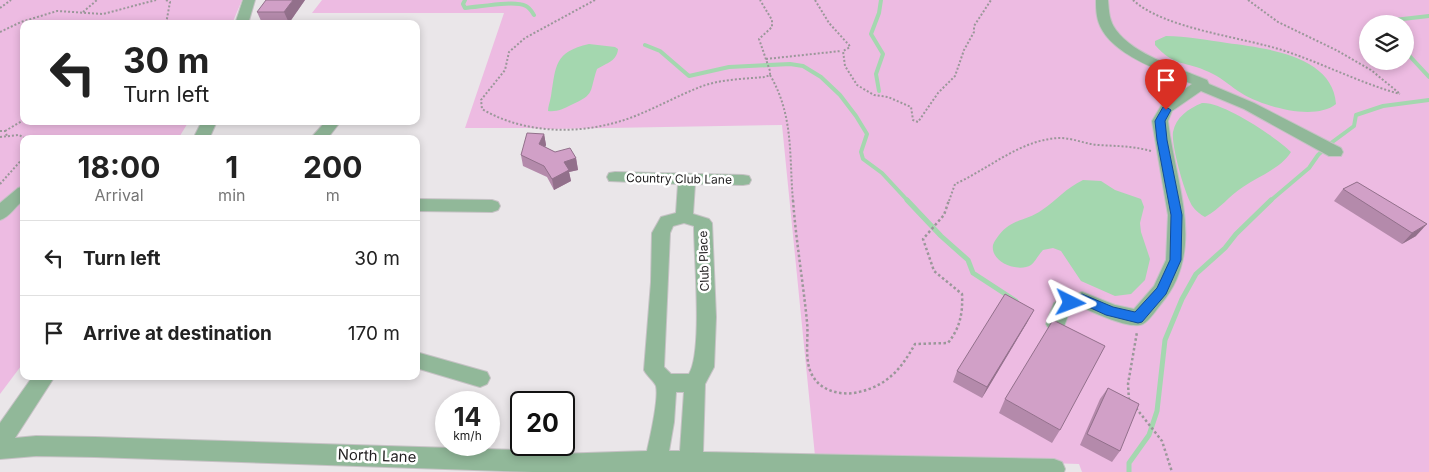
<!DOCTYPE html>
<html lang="en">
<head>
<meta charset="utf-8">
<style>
	:root { --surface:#fff; --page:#f6f6f6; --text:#222; --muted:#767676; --line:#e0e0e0 }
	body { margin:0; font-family:Inter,sans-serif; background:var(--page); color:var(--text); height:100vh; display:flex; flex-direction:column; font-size:19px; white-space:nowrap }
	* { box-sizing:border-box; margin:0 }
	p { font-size:16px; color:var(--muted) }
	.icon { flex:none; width:28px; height:28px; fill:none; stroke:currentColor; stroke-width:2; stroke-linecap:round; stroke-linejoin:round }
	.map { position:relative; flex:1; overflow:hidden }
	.details { position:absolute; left:20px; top:135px; width:400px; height:245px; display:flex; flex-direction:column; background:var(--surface); border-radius:10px; box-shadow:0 2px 8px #0003 }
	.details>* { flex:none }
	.hud { position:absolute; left:20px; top:20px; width:400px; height:105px; border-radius:10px; box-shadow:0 2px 8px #0003; background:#fff; color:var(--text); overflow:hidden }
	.tools { position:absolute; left:1359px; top:15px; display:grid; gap:10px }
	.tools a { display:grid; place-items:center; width:55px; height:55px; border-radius:50%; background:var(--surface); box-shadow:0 2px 8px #0003; font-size:25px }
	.speed { position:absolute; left:435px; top:391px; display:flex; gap:10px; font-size:25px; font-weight:700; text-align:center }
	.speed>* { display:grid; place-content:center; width:65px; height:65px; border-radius:50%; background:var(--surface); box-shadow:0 2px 8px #0003; line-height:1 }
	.speed small { font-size:12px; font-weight:400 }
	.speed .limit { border:2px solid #111; border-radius:8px; background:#fff; color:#111 }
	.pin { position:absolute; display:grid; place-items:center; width:42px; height:42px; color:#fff; margin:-51px -21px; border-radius:50% 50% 50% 0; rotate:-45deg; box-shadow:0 0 5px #0007 }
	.pin .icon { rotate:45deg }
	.me { position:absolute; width:55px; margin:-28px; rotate:93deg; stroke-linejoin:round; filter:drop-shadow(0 0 4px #0008) }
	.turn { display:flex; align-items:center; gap:18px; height:105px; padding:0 20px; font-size:22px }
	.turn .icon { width:65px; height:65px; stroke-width:2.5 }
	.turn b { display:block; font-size:35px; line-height:42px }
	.eta { display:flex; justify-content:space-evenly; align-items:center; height:85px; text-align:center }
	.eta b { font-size:30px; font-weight:700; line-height:35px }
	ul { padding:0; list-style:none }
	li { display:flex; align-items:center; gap:15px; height:75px; padding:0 20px; border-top:1px solid var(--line) }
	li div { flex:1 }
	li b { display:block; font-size:19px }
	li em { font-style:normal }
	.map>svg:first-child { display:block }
	.green { fill:#edbbe2; fill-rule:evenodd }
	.water { fill:#a4d7af }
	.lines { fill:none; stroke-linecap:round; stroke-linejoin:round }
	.stream-far1 { stroke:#a4d7af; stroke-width:4 }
	.stream { stroke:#a4d7af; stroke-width:5 }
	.minor-casing { stroke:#c6c2c5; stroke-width:2 }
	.path-far1 { stroke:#9a9799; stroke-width:2; stroke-dasharray:2 2; stroke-linecap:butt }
	.path { stroke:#9a9799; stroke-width:2.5; stroke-dasharray:2.5 2.5; stroke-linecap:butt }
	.minor { fill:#91b899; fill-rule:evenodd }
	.wall { fill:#b48aab }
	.shaded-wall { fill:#92708b }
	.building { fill:#d1a0c7; stroke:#92708b }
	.route { fill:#1a73e8; stroke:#114b97 }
	.labels { text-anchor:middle; stroke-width:5; stroke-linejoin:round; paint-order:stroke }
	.street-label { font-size:12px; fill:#222021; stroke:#fff }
	.near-street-label { font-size:15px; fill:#222021; stroke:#fff }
</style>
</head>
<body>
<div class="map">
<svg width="1429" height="472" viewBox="0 0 1429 472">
	<rect width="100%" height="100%" fill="#eae6e9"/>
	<g class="green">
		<path d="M 0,0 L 242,0 L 232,24 L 24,24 L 24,121 L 189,121 L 178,139 L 24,139 L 24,362 L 0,394 Z"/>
		<path d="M 322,0 L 1429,0 L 1429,472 L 1082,472 L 1079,464 L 815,456 L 782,125 L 551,129 L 529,128 L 465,128 L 504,13 L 312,13 ZM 1368,24 L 1405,24 L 1405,61 L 1368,61 Z"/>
	</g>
	<g class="water">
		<path d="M 1166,36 C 1186,36 1207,40 1227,43 C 1264,48 1333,55 1336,104 C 1314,122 1260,106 1238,91 C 1228,84 1220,77 1209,72 C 1186,61 1174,67 1155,45 L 1155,41 Z"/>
		<path d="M 589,44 L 615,47 L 618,49 C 617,61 607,63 597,69 C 589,92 596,94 571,105 C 563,109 557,112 548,111 C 548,106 550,102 551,96 C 556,66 554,52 589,44 Z"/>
		<path d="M 1202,103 C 1222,101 1276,137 1291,152 C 1280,169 1259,176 1243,187 C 1229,196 1220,209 1205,217 C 1200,214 1197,212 1193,207 C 1185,196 1171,145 1173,132 C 1176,117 1188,109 1202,103 Z"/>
		<path d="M 1083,180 L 1101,181 L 1115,190 L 1141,199 L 1144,207 L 1140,223 L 1141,232 L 1150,259 L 1145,280 L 1131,294 L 1115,296 L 1081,281 L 1061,251 L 1053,248 L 1043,250 C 1039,254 1035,262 1031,265 C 1018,273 990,262 993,245 C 994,241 997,238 999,235 C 1013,218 1027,221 1042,210 C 1057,200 1066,188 1083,180 Z"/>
	</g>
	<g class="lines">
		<g class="stream-far1">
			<path d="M 465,0 L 463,4 L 465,8 C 480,7 514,0 526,6 C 530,8 532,12 534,15"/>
			<path d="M 1383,24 L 1394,20 L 1429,16"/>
			<path d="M 645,45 L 660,51 L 689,76 L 729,67 L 790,64 L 803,66 L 821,77 L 840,95 L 856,116 L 867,134 L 861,152 L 863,159 L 882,173 L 908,201"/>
			<path d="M 1405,51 L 1429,77"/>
			<path d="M 879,91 L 876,74 L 883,54 L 871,34 L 879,13 L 881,0"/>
			<path d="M 1270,201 L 1309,168 L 1318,155 L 1331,143 L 1354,126 L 1356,115 L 1383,106 L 1429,100"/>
		</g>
		<g class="stream">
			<path d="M 907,200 L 941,236 L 968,260 L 973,273 L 1016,301"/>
			<path d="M 1129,472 L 1129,463 L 1149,435 L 1157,411 L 1165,340 L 1182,299 L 1196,274 L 1225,248 L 1236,234 L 1271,200"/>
		</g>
		<defs>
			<g id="minor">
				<path d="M 243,0 L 255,0 L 248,24 L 235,24 Z"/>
				<path d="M 1096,0 L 1108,0 C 1109,11 1109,21 1116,30 C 1134,55 1179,68 1207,80 L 1209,84 L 1254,103 L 1341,148 L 1343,152 L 1341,156 L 1329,156 L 1244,109 L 1201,91 L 1172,111 L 1168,121 C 1175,183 1207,250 1161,304 C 1156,310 1150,320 1143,324 C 1131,330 1094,313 1082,307 L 1069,313 L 1063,329 L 1056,332 L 1049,329 L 1046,324 L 1054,303 L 1082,292 L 1115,305 L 1134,309 L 1154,286 L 1166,260 L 1168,215 L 1152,121 L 1161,106 L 1192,84 C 1162,71 1103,53 1097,16 C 1096,11 1096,5 1096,0 Z"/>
				<path d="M 202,121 L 217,121 L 209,139 L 193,139 Z"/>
				<path d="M 326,121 L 341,121 L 327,139 L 310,139 Z"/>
				<path d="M 615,172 L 743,175 L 749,176 L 751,180 L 749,184 L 743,185 L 695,184 L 693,214 L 709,219 L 712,223 L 716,317 L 714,367 L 705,384 L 703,452 L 1054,459 L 1062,462 L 1065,469 L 1064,472 L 533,472 L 95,457 L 36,456 L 0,459 L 0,423 L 33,376 L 55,376 L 15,438 L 36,436 L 95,437 L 515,450 L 557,454 L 647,451 C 650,438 659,398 656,386 C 654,381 647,376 644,370 L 651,282 L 652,233 L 661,217 L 676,213 L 678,184 L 609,181 L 607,177 L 609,173 ZM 684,223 L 694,226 C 694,258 703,351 689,374 L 671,374 L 664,367 L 670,233 L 673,226 ZM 676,392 L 684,392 L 680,451 L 669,451 L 674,422 Z"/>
				<path d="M 24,186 L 24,200 C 15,206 10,217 0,220 L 0,203 L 18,188 Z"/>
				<path d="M 416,199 L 492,200 L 498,202 L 500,206 L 498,210 L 492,212 L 416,211 Z"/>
				<path d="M 416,352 L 487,372 L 490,378 L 487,384 L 480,387 L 416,368 Z"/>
			</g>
		</defs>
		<use href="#minor" class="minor-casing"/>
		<g class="path-far1">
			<path d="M 166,0 L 170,2 L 166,24"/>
			<path d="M 595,0 L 525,38 L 509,52 L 505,70 L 481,100 L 482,109 C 526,135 583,135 630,118 C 654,109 677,96 700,87 C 720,79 744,79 765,77 L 770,75 L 770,71 L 759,39 L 772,27 L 772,20 L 760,0"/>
			<path d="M 815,0 L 829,23 L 849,45 L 850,47 L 843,51 L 845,66 L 857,85 L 874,95 L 888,97 L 911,107 L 913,120 L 918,122 L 938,93 L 955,76 L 964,50 L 974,32 L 974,26 L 991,0"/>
			<path d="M 1133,0 C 1164,29 1243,37 1285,51 C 1324,64 1360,83 1400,94"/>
			<path d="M 1248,0 L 1278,22 L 1336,50 L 1371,70 L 1399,93"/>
			<path d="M 0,8 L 11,0"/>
			<path d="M 83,12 L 97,0"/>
			<path d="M 0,32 L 21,22 L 57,11 L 103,14 L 156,0"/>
			<path d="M 766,59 L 841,51"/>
			<path d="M 770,75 C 794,116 789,156 793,201"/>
			<path d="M 0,131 L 5,131 L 7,136"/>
			<path d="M 5,131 L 24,120"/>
			<path d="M 0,137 L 19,135 L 26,139"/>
			<path d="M 0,184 L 24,157"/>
			<path d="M 949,201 L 955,184 C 989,169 1021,139 1060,138 C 1073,138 1085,144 1098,145 C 1116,146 1133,146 1151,151"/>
		</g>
		<g class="path">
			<path d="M 793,200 C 796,241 803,281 807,322 C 809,339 803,363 814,378 C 823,392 844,396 859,392 C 888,385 901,369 915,344 L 948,343 C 960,328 963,313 962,294 L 934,271 L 923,239 L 944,215 L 949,200"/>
			<path d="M 1129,400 L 1128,384 L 1137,332"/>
			<path d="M 1136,408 L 1162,441 L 1172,472"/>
		</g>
		<use href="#minor" class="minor"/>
	</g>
	<g class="wall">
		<path d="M 305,0 L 289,23 L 262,23 L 257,12 Z"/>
		<path d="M 544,134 L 546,145 L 545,147 L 555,152 L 576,158 L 578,170 L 569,172 L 571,181 L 554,190 L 547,177 L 523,166 L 521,155 Z"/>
		<path d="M 1357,182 L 1416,236 L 1402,244 L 1334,201 L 1343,189 Z"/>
		<path d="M 1028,321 L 982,398 L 953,382 L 957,371 Z"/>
		<path d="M 1108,388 L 1120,451 L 1112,462 L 1080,445 L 1100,399 Z"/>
		<path d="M 1005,399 L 1060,430 L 1052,443 L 999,413 Z"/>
	</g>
	<g class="shaded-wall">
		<path d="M 293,0 L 305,0 L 289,23 L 284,12 Z"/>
		<path d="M 544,134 L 546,145 L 541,156 L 539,144 Z"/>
		<path d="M 576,158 L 578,170 L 569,172 L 571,181 L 554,190 L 552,179 L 564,162 Z"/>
		<path d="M 1427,224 L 1416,236 L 1402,244 L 1412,233 Z"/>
		<path d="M 1034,310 L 1028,321 L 982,398 L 987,387 Z"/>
	</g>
	<g class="building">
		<path d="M 266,0 L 293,0 L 284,12 L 257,12 Z"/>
		<path d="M 527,133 L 544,134 L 539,144 L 555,152 L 570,148 L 576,158 L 564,162 L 569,170 L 552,179 L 544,166 L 521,155 Z"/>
		<path d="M 1357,182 L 1427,224 L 1412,233 L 1343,189 Z"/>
		<path d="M 1005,294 L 1034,310 L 987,387 L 957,371 Z"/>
		<path d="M 1053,320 L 1105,346 L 1060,430 L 1005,399 Z"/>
		<path d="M 1108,388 L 1139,404 L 1120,451 L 1087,434 Z"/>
	</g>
	<path class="route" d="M 1163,107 L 1166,107 L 1171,110 L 1165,121 L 1167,140 L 1182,215 L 1181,260 L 1166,294 L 1142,322 L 1138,323 L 1106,315 L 1082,304 L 1071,308 L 1067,307 L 1065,303 L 1067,300 L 1082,294 L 1113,307 L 1135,312 L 1157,288 L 1170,260 L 1171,215 L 1157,140 L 1155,121 Z"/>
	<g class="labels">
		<g class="street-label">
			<text transform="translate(679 179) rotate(1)" y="4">Country Club Lane</text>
			<text transform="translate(704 261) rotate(-92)" y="4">Club Place</text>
		</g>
		<g class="near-street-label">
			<text transform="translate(377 456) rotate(2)" y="5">North Lane</text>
		</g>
	</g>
</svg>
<div class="tools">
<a><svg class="icon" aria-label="layers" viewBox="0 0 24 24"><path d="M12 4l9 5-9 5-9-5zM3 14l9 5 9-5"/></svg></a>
</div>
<div class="speed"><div>14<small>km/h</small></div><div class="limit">20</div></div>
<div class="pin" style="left:1166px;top:110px;background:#d93025"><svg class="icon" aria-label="arrive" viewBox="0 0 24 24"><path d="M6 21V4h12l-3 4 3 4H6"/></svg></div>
<svg class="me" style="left:1071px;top:303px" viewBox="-20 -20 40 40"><path d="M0-17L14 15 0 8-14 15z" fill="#1a73e8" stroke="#fff" stroke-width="4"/></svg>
<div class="hud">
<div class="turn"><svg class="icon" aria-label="left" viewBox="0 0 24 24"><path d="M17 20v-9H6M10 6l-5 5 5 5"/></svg><div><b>30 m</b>Turn left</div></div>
</div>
<section class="details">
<div class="eta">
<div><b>18:00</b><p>Arrival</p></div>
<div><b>1</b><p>min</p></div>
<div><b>200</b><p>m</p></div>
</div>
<ul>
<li><svg class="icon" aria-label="left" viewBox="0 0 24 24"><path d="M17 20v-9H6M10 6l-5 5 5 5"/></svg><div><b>Turn left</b></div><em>30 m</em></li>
<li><svg class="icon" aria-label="arrive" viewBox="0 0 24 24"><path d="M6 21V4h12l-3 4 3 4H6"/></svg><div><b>Arrive at destination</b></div><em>170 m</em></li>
</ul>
</section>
</div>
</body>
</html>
